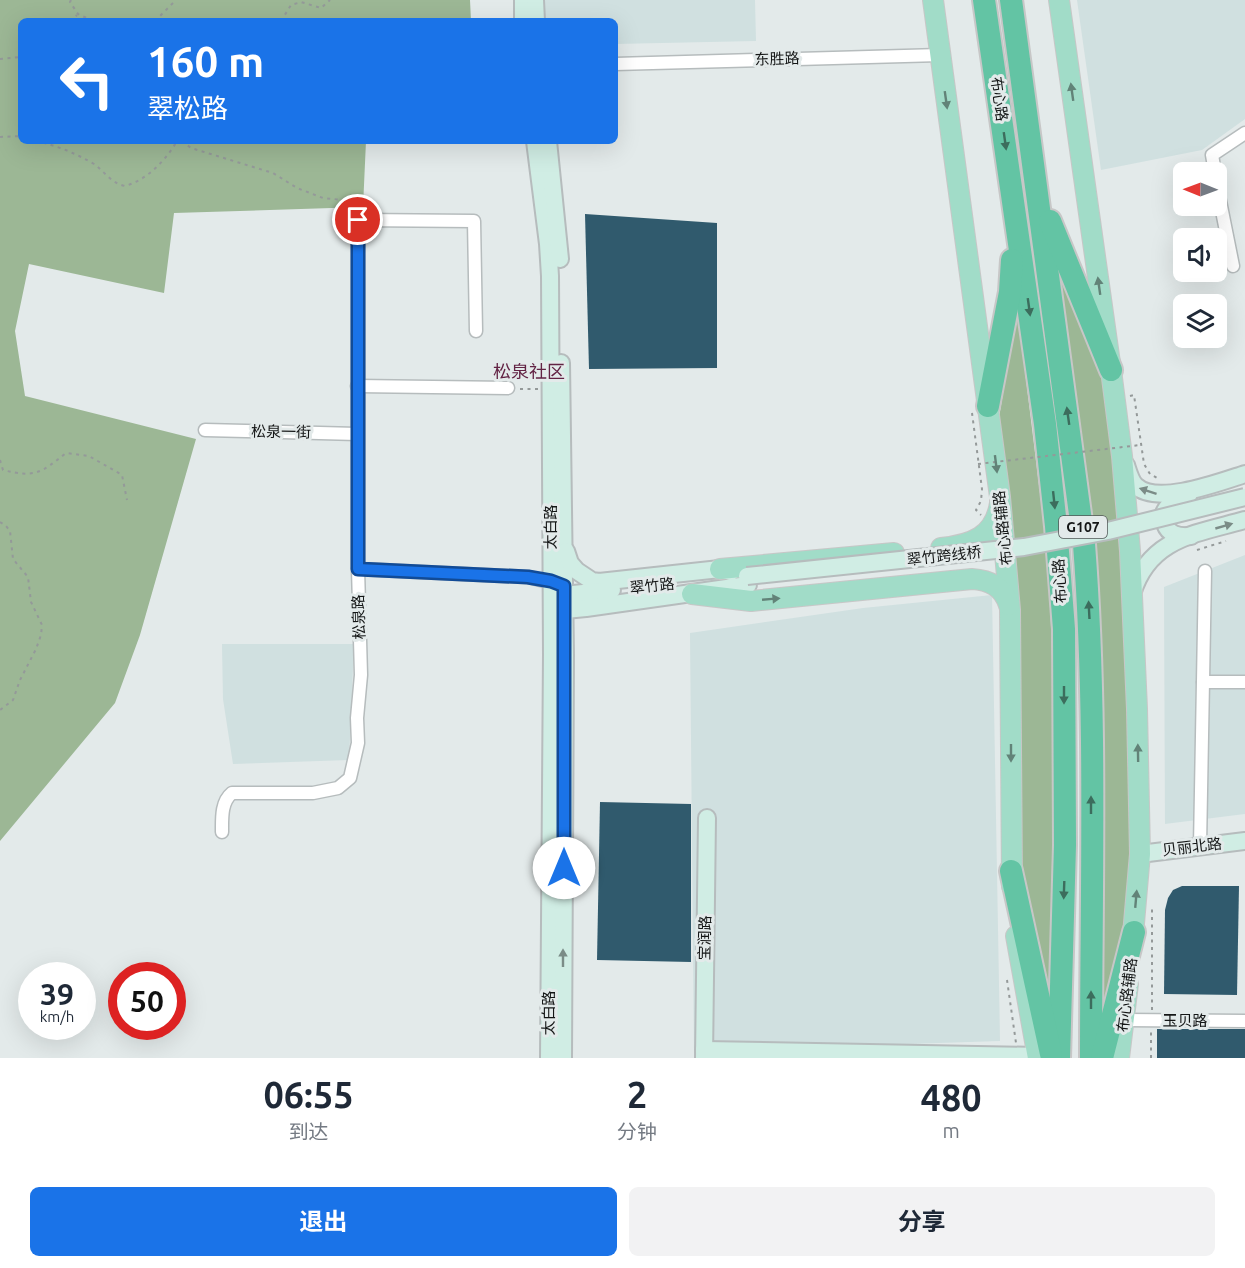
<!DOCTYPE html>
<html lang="zh">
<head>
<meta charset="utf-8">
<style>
	:root { --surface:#fff; --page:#f2f2f3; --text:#1f2937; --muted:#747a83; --accent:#1a73e8 }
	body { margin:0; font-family:Ubuntu,"Noto Sans SC",sans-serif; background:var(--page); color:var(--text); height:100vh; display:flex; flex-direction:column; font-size:22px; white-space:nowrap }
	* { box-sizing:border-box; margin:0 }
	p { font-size:20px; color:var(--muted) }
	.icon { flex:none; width:33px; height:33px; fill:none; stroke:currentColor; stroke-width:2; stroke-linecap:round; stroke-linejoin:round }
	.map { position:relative; height:1058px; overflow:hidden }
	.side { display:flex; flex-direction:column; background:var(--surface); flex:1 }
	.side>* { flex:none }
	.guide { position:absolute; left:18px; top:18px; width:600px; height:126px; border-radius:9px; box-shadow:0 6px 24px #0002; background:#1a73e8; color:#fff; overflow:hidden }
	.needle { width:39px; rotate:271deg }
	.buttons { position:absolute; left:1173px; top:162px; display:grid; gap:12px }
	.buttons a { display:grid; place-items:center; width:54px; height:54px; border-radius:9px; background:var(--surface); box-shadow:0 6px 24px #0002; font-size:30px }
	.speed { position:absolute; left:18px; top:962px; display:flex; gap:12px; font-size:30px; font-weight:700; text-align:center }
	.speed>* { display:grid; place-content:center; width:78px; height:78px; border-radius:50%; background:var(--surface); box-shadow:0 6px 24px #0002; line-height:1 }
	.speed small { font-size:15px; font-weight:400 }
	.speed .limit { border:9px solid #d22; background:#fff; color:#111 }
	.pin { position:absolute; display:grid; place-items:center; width:51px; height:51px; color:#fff; margin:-26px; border:3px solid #fff; border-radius:50%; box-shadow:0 2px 6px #0007 }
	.me { position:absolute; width:66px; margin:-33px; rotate:0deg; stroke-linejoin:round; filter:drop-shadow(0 0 4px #0008) }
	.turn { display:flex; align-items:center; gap:21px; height:126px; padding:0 30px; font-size:27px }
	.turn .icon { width:78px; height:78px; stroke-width:2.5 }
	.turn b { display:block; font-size:42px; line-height:51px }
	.eta { display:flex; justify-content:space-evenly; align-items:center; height:102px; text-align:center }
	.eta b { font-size:36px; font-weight:700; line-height:42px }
	.cta { display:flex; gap:12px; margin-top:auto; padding:12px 30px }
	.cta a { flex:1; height:69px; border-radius:9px; background:var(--accent); color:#fff; font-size:24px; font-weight:700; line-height:69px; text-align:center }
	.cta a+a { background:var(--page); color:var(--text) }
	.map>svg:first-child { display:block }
	.built { fill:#d0e0e0 }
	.forest { fill:#9cb795 }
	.building { fill:#305a6d }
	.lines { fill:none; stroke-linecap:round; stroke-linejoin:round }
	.street-casing { stroke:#b6bcbd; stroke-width:15 }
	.secondary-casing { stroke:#b6bcbd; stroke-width:20 }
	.primary-casing { stroke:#c7c7c7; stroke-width:22 }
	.highway-casing { stroke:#c7c7c7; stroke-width:26 }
	.path { stroke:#949999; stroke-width:2; stroke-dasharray:3 4.5; stroke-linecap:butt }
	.street { stroke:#fff; stroke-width:12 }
	.secondary { stroke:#d0ede4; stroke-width:16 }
	.primary { stroke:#a1dcc8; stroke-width:20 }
	.highway { stroke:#63c4a4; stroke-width:22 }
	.secondary-bridge-casing { stroke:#b6bcbd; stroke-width:20; stroke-linecap:butt }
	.path-bridge { stroke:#949999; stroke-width:2; stroke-dasharray:3 4.5; stroke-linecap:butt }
	.secondary-bridge { stroke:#d0ede4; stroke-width:16 }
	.oneway { fill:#628378 }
	.oneway2 { fill:#3c6d5d }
	.oneway3 { fill:#7b8c87 }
	.route-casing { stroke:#114b97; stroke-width:15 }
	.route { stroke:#1a73e8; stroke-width:10 }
	.labels { text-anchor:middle; stroke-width:6; stroke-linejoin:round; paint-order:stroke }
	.shield { fill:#e3eaea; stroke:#525656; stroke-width:1.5 }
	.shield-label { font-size:14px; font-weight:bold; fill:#141616 }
	.street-label { font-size:15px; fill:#141616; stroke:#e3eaea }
	.quarter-label { font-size:18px; fill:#622344; stroke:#e3eaea }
</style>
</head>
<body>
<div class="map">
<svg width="1245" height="1058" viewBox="0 0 1245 1058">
	<rect width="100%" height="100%" fill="#e3eaea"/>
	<g class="built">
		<path d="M 545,0 L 755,0 L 756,41 L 615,44 L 615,21 L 545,21 Z"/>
		<path d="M 1077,0 L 1245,0 L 1245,119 L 1202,150 L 1101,170 Z"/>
		<path d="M 1245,555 L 1245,814 L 1165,824 L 1164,587 Z"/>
		<path d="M 992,595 L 1000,1041 L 694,1051 L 690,633 L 863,608 Z"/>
		<path d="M 222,644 L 354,644 L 349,760 L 233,764 L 223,699 Z"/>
	</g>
	<g class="forest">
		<path d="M 0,0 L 470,0 L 471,21 L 21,21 L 21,141 L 366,141 L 363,207 L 174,213 L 164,293 L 29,264 L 15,331 L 25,396 L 196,439 L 140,635 L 115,703 L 0,841 Z"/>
		<path d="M 1056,254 L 1108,376 L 1126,572 L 1130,868 L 1124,935 L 1100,1036 L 1101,794 Z"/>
		<path d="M 1017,306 L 1049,567 L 1053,688 L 1051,1036 L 1018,871 L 1020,729 L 1019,594 L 999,418 Z"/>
	</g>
	<g class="building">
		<path d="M 585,214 L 717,223 L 717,368 L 589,369 Z"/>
		<path d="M 600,802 L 691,804 L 691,962 L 597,960 Z"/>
		<path d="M 1182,886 L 1239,886 L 1237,995 L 1164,994 L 1165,910 L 1168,898 L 1173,890 Z"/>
		<rect x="1157" y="1029" width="88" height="29"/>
	</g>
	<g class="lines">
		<defs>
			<g id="street">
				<path d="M 615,64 L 940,55"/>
				<path d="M 1215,172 L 1212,155 L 1245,133"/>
				<path d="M 1216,181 L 1233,266"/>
				<path d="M 357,386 L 508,388"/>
				<path d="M 205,430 L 357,434"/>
				<path d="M 358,569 L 528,577 L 557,584"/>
				<path d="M 1203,682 L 1245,682"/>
				<path d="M 222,832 C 222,818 221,802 232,793 L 313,793 L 338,788 L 350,778 L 358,743 L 357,718 L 361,675 L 358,569 L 358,220 L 474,221 L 476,331"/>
				<path d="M 1200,846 L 1205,571"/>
				<path d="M 1125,1020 L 1245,1021"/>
			</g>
			<g id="secondary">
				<path d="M 523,0 L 523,21"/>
				<path d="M 535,0 L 536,21"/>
				<path d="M 535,141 L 548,244 L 550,276 L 552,654 L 549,1058"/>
				<path d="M 548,141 L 560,259"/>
				<path d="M 561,363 L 565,655 L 563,1058"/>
				<path d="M 1126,465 C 1128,471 1131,482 1136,486 C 1157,506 1220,482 1245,474"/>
				<path d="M 1189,494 C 1181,498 1169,502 1165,511 C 1163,514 1164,517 1164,520 C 1167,535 1178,537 1191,536"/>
				<path d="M 566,551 L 570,563 L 577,571 L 592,581 L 599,582 L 720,569 L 731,572"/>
				<path d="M 1132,594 C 1149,538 1195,534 1245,520"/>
				<path d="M 555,600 L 564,595 L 612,590"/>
				<path d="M 555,604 L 565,610 L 586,608 L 748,585"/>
				<path d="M 1140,854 L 1245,841"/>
				<path d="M 704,1050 L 1038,1056"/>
				<path d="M 704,1058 L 707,818"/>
			</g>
			<g id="primary">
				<path d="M 933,0 L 1000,497 L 1010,610 L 1012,886"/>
				<path d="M 1059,0 L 1111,370 L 1122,456 L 1130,551 L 1137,709 L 1140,854 L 1132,946"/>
				<path d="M 941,548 C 971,545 995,537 1000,503"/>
				<path d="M 720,569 L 894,553"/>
				<path d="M 692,594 L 751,601 L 972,579 C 990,580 1003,587 1009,605"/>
				<path d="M 1016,936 L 1038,1058"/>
				<path d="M 1119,1058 L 1128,984"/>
			</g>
			<g id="highway">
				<path d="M 984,0 L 1045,424 L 1056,526 L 1064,629 L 1065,845 L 1059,1058"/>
				<path d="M 1011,0 L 1084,544 C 1097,714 1091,887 1091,1058"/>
				<path d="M 1050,221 L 1111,370"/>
				<path d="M 988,406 L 1010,292 L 1012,260"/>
				<path d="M 1011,871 L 1051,1054"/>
				<path d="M 1102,1058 L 1134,932"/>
			</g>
		</defs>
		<use href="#street" class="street-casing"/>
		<use href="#secondary" class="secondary-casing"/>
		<use href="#primary" class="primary-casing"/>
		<use href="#highway" class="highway-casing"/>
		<g class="path">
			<path d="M 71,0 L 70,2 L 78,14 L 93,21"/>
			<path d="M 70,21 L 77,15"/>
			<path d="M 155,21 L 176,0"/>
			<path d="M 281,21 L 291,5 L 301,2 L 321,8 L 330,0"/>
			<path d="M 0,59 L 21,57"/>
			<path d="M 0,137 L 21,136"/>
			<path d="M 36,141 C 58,146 75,153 94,164 C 105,172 111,183 125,186 C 147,180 166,160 177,141"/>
			<path d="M 182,141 L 191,148 L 273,173 L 297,188 L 323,198 L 354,201 L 357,202 L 358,208"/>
			<path d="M 520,389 L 538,389"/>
			<path d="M 1130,396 L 1134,395 L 1144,464 L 1150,474 L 1157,478"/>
			<path d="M 972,413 L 982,489 L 981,501 L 976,510 L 981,515"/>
			<path d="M 0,460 L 3,470 C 35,478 41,473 66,453 L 89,456 L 122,475 L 127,500"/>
			<path d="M 0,522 L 6,526 L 10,531 L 13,559 L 28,577 L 31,602 L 42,625 L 41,635 L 36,649 L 20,680 L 13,700 L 0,710"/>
			<path d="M 1197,550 L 1226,541"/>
			<path d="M 1007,980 L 1016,1043"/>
			<path d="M 1152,1010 L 1152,905"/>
			<path d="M 1151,1058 L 1151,1031"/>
		</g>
		<use href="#street" class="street"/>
		<use href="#secondary" class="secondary"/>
		<use href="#primary" class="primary"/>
		<use href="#highway" class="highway"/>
		<defs>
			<path id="secondary-bridge" d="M 747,576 L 1024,547 L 1108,531 L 1245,497"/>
		</defs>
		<use href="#secondary-bridge" class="secondary-bridge-casing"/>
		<path class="path-bridge" d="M 978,464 L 1140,445"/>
		<use href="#secondary-bridge" class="secondary-bridge"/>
	</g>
	<defs><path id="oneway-solid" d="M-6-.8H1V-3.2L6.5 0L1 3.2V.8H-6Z" transform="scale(1.5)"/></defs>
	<g class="oneway">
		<use href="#oneway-solid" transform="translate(1072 92) rotate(-98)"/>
		<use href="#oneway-solid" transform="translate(946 100) rotate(82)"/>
		<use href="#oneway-solid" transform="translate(1099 286) rotate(-98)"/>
		<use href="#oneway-solid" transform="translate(996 464) rotate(83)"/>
		<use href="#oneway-solid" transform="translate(771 599) rotate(-5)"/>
		<use href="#oneway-solid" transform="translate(1011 753) rotate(90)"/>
		<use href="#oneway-solid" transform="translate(1138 753) rotate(-91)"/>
		<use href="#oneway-solid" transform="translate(1136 899) rotate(-85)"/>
	</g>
	<g class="oneway2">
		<use href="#oneway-solid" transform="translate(1005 141) rotate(82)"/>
		<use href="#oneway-solid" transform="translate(1029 307) rotate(82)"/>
		<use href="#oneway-solid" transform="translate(1068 416) rotate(-98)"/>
		<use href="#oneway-solid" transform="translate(1054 500) rotate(84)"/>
		<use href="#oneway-solid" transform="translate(1089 610) rotate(-93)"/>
		<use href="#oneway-solid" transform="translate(1064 695) rotate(90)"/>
		<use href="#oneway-solid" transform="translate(1091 805) rotate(-90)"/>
		<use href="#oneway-solid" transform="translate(1064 890) rotate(92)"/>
		<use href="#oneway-solid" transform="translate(1091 1000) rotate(-90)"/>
	</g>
	<g class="oneway3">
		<use href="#oneway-solid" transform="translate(1148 491) rotate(-162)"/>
		<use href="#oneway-solid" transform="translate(1224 526) rotate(-16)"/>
		<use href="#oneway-solid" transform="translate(563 958) rotate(-90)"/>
	</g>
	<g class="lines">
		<defs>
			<path id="route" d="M 358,220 L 358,569 L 528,577 L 551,581 L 564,586 L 564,868"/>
		</defs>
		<use href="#route" class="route-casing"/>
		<use href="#route" class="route"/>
	</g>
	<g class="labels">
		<rect class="shield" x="1059" y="516" width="48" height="22" rx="4.5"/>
		<g class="shield-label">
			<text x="1083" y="532">G107</text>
		</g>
		<g class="street-label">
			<text transform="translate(777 59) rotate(-2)" y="5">东胜路</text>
			<text transform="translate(999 99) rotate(82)" y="5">布心路</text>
			<text transform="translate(281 432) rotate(1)" y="5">松泉一街</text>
			<text transform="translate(551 527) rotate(-90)" y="5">太白路</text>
			<text transform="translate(1003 528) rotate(-96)" y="5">布心路辅路</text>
			<text transform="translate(944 556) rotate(-6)" y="5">翠竹跨线桥</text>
			<text transform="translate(1060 581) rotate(-94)" y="5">布心路</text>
			<text transform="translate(652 586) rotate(-6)" y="5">翠竹路</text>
			<text transform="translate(359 617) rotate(-92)" y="5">松泉路</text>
			<text transform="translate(1192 847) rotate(-7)" y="5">贝丽北路</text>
			<text transform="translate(705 938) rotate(-89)" y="5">宝润路</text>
			<text transform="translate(1127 995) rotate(-83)" y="5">布心路辅路</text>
			<text transform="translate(549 1013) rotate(-90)" y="5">太白路</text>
			<text x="1185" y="1026">玉贝路</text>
		</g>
		<g class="quarter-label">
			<text x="529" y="378">松泉社区</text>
		</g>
	</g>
</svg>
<div class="buttons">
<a><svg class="needle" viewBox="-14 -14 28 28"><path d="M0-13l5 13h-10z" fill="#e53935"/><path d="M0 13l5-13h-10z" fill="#747a83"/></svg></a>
<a><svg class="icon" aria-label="sound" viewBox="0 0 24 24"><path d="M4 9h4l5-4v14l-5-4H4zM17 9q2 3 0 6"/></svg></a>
<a><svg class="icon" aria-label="layers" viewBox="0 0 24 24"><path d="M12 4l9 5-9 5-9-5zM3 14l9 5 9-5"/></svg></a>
</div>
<div class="speed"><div>39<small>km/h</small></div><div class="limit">50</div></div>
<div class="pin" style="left:358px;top:220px;background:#d93025"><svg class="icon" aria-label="arrive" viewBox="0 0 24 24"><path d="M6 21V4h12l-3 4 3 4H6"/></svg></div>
<svg class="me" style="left:564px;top:868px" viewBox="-20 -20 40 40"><circle r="19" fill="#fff"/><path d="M0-13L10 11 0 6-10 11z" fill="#1a73e8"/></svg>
<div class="guide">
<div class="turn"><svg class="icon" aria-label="left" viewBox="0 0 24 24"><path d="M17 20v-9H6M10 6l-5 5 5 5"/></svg><div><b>160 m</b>翠松路</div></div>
</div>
</div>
<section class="side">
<div class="eta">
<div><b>06:55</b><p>到达</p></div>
<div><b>2</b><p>分钟</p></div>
<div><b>480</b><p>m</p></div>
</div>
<div class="cta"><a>退出</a><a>分享</a></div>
</section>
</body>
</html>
